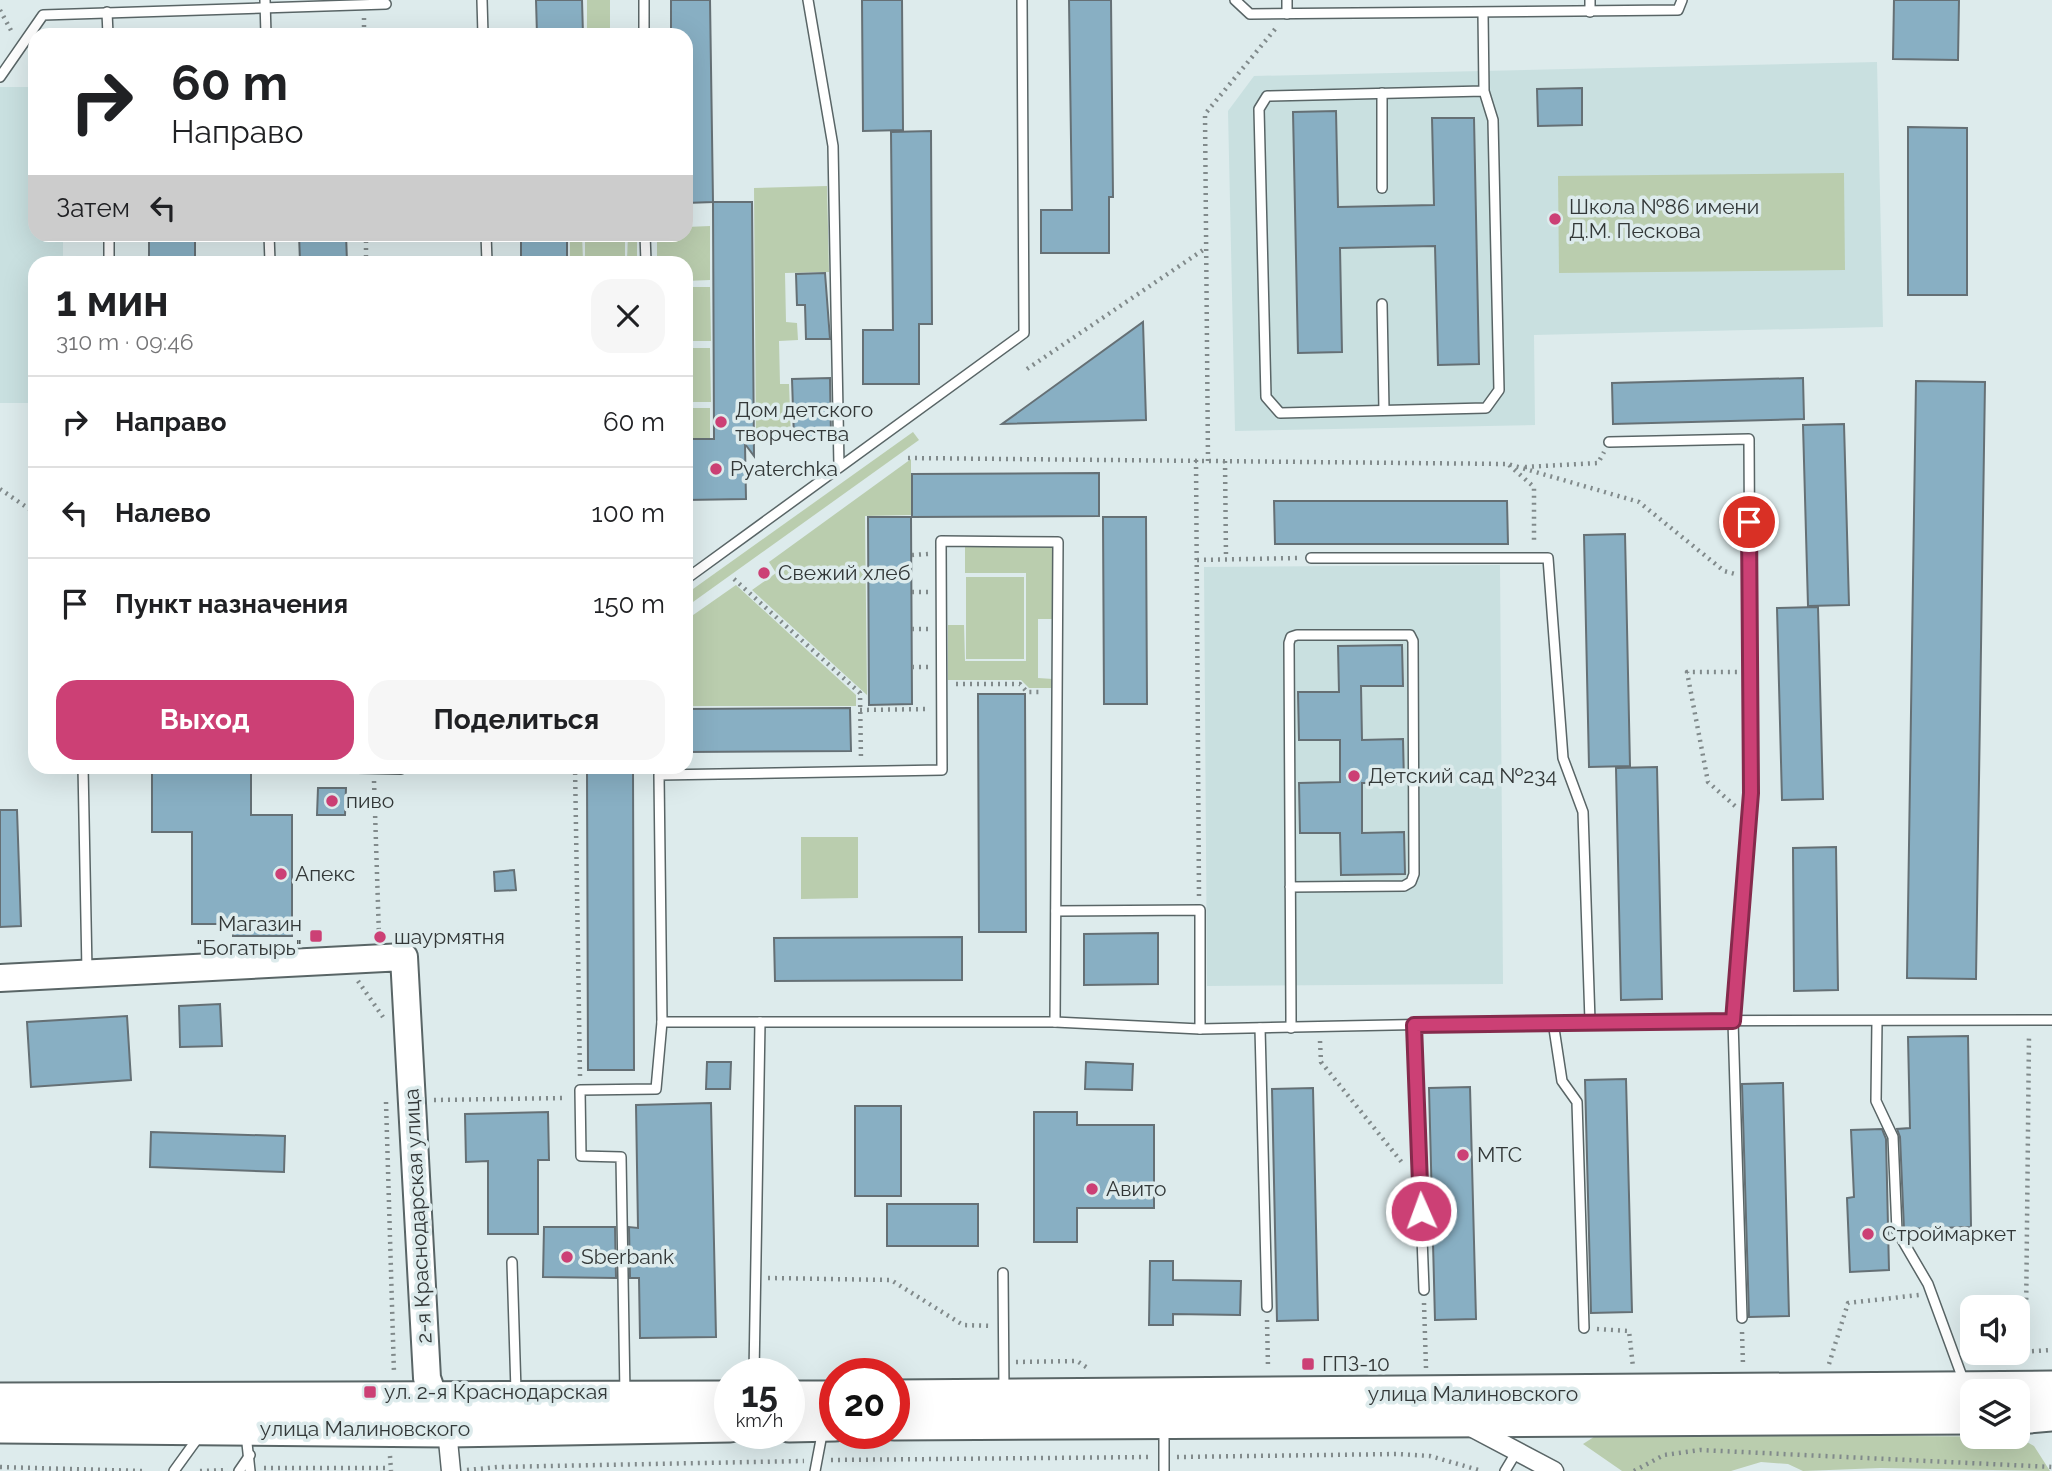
<!DOCTYPE html>
<html lang="ru">
<head>
<meta charset="utf-8">
<style>
	:root { --surface:#fff; --page:#f6f6f6; --text:#202124; --muted:#757577; --line:#e0e0e0; --accent:#cc4075 }
	body { margin:0; font-family:Raleway,sans-serif; background:var(--page); color:var(--text); height:100vh; display:flex; flex-direction:column; font-size:26px; white-space:nowrap }
	* { box-sizing:border-box; margin:0 }
	p { font-size:23px; color:var(--muted) }
	.icon { flex:none; width:38px; height:38px; fill:none; stroke:currentColor; stroke-width:2; stroke-linecap:round; stroke-linejoin:round }
	.map { position:relative; flex:1; overflow:hidden }
	.drawer { position:absolute; left:28px; top:256px; width:665px; height:518px; display:flex; flex-direction:column; background:var(--surface); border-radius:21px; box-shadow:0 7px 28px #0002 }
	.drawer>* { flex:none }
	.hud { position:absolute; left:28px; top:28px; width:665px; height:214px; border-radius:21px; box-shadow:0 7px 28px #0002; background:#fff; color:var(--text); overflow:hidden }
	.buttons { position:absolute; left:1960px; top:1295px; display:grid; gap:14px }
	.buttons a { display:grid; place-items:center; width:70px; height:70px; border-radius:14px; background:var(--surface); box-shadow:0 7px 28px #0002; font-size:35px }
	.speed { position:absolute; left:714px; top:1358px; display:flex; gap:14px; font-size:35px; font-weight:700; text-align:center }
	.speed>* { display:grid; place-content:center; width:91px; height:91px; border-radius:50%; background:var(--surface); box-shadow:0 7px 28px #0002; line-height:1 }
	.speed small { font-size:18px; font-weight:400 }
	.speed .limit { border:10px solid #d22; background:#fff; color:#111 }
	.pin { position:absolute; display:grid; place-items:center; width:60px; height:60px; color:#fff; margin:-30px; border:4px solid #fff; border-radius:50%; box-shadow:0 2px 7px #0007 }
	.me { position:absolute; width:77px; margin:-38px; rotate:358deg; stroke-linejoin:round; filter:drop-shadow(0 0 5px #0008) }
	.turn { display:flex; align-items:center; gap:24px; height:147px; padding:0 28px; font-size:32px }
	.turn .icon { width:91px; height:91px; stroke-width:2.5 }
	.turn b { display:block; font-size:49px; line-height:60px }
	.then { display:flex; align-items:center; height:66px; padding:0 28px; background:#0003; gap:14px; font-size:26px }
	.round { display:grid; place-items:center; flex:none; width:74px; height:74px; border-radius:21px; background:var(--page) }
	.head { display:flex; align-items:center; justify-content:space-between; height:119px; padding:0 28px }
	h1 { font-size:42px; font-weight:700; line-height:52px }
	.primary-button { display:flex; gap:14px; margin-top:auto; padding:14px 28px }
	.primary-button a { flex:1; height:80px; border-radius:21px; background:var(--accent); color:#fff; font-size:28px; font-weight:700; line-height:80px; text-align:center }
	.primary-button a+a { background:var(--page); color:var(--text) }
	ul { padding:0; list-style:none }
	li { display:flex; align-items:center; gap:21px; height:91px; padding:0 28px; border-top:2px solid var(--line) }
	li div { flex:1 }
	li b { display:block; font-size:26px }
	li em { font-style:normal }
	.map>svg:first-child { display:block }
	.built { fill:#c9e0e0 }
	.green { fill:#bacdae }
	.building { fill:#88afc3; stroke:#657075; stroke-width:2 }
	.lines { fill:none; stroke-linecap:round; stroke-linejoin:round }
	.lane-casing { stroke:#596566; stroke-width:12 }
	.street-casing { stroke:#596566; stroke-width:21 }
	.secondary-casing { stroke:#596566; stroke-width:30 }
	.highway-casing { stroke:#596566; stroke-width:37 }
	.path { stroke:#818a8b; stroke-width:4.5; stroke-dasharray:2 5; stroke-linecap:butt }
	.lane { stroke:#fff; stroke-width:9 }
	.street { stroke:#fff; stroke-width:18 }
	.secondary { stroke:#fff; stroke-width:26 }
	.highway { stroke:#fff; stroke-width:33 }
	.route-casing { stroke:#852a4c; stroke-width:18 }
	.route { stroke:#cc4075; stroke-width:12 }
	.poi-dot { fill:#cc4075; stroke:#ddebec; stroke-width:2.5 }
	.labels { text-anchor:middle; stroke-width:7; stroke-linejoin:round; paint-order:stroke }
	.poi-label { font-size:21px; fill:#333838; stroke:#ddebec; text-anchor:start }
	.street-label { font-size:21px; fill:#333838; stroke:#ddebec }
</style>
</head>
<body>
<div class="map">
<svg width="2052" height="1471" viewBox="0 0 2052 1471">
	<rect width="100%" height="100%" fill="#ddebec"/>
	<g class="built">
		<path d="M 1877,62 L 1883,327 L 1534,335 L 1535,425 L 1235,431 L 1228,111 L 1254,76 Z"/>
		<path d="M 0,87 L 35,87 L 35,234 L 63,235 L 63,262 L 35,262 L 35,403 L 0,403 Z"/>
		<path d="M 1500,565 L 1503,984 L 1207,986 L 1204,567 Z"/>
	</g>
	<g class="green">
		<rect x="587" y="0" width="23" height="35"/>
		<path d="M 1844,173 L 1845,270 L 1559,273 L 1558,176 Z"/>
		<path d="M 827,186 L 829,272 L 785,273 L 786,322 L 797,323 L 798,340 L 779,341 L 780,384 L 789,384 L 791,438 L 756,438 L 754,188 Z"/>
		<path d="M 710,226 L 710,280 L 686,281 L 686,262 L 657,262 L 657,235 L 686,234 L 686,227 Z"/>
		<path d="M 570,235 L 582,235 L 583,260 L 627,260 L 628,235 L 637,235 L 637,262 L 570,262 Z"/>
		<rect x="585" y="235" width="40" height="21"/>
		<path d="M 686,287 L 710,287 L 711,341 L 686,341 Z"/>
		<path d="M 686,348 L 710,348 L 711,402 L 686,402 Z"/>
		<rect x="686" y="408" width="24" height="30"/>
		<path d="M 913,432 L 919,440 L 686,607 L 686,594 Z"/>
		<path d="M 911,459 L 911,515 L 865,516 L 867,695 L 752,590 L 776,573 L 769,562 Z"/>
		<path d="M 965,547 L 1052,547 L 1053,619 L 1038,619 L 1038,678 L 1053,679 L 1053,688 L 1029,688 L 1021,680 L 948,680 L 948,625 L 964,625 L 965,661 L 1026,661 L 1026,573 L 965,573 Z"/>
		<rect x="966" y="577" width="58" height="82"/>
		<path d="M 736,585 L 856,695 L 856,706 L 686,706 L 686,620 Z"/>
		<path d="M 801,837 L 858,837 L 858,898 L 801,899 Z"/>
		<path d="M 1600,1433 L 2018,1437 L 2034,1446 L 2050,1471 L 1881,1468 L 1803,1471 L 1788,1464 L 1761,1462 L 1731,1471 L 1622,1471 L 1583,1444 Z"/>
	</g>
	<g class="building">
		<path d="M 536,0 L 582,0 L 583,35 L 537,35 Z"/>
		<path d="M 671,0 L 710,0 L 713,202 L 686,203 L 686,35 L 671,35 Z"/>
		<path d="M 862,0 L 902,0 L 903,130 L 863,131 Z"/>
		<path d="M 1069,0 L 1111,0 L 1113,197 L 1109,197 L 1109,253 L 1041,253 L 1041,210 L 1072,210 Z"/>
		<path d="M 1894,0 L 1959,0 L 1958,60 L 1893,59 Z"/>
		<path d="M 1582,88 L 1582,125 L 1538,126 L 1537,89 Z"/>
		<path d="M 1336,111 L 1338,207 L 1434,205 L 1432,118 L 1474,118 L 1479,364 L 1438,365 L 1435,246 L 1340,248 L 1342,352 L 1298,353 L 1293,112 Z"/>
		<path d="M 1908,127 L 1967,128 L 1967,295 L 1908,295 Z"/>
		<path d="M 931,131 L 932,324 L 919,324 L 919,384 L 863,384 L 863,330 L 893,330 L 891,132 Z"/>
		<path d="M 713,202 L 752,202 L 754,456 L 745,444 L 746,499 L 686,500 L 686,439 L 714,439 Z"/>
		<rect x="149" y="234" width="46" height="28"/>
		<path d="M 299,234 L 346,234 L 347,262 L 300,262 Z"/>
		<rect x="521" y="234" width="46" height="28"/>
		<path d="M 825,273 L 830,339 L 806,339 L 805,305 L 797,305 L 796,274 Z"/>
		<path d="M 1143,322 L 1146,420 L 1002,424 Z"/>
		<path d="M 830,378 L 831,438 L 794,439 L 792,379 Z"/>
		<path d="M 1803,378 L 1804,419 L 1613,424 L 1612,383 Z"/>
		<path d="M 1916,381 L 1985,382 L 1976,979 L 1907,978 Z"/>
		<path d="M 1844,424 L 1849,605 L 1808,606 L 1803,425 Z"/>
		<path d="M 1099,473 L 1099,516 L 912,517 L 912,474 Z"/>
		<path d="M 1274,501 L 1507,501 L 1508,544 L 1275,544 Z"/>
		<path d="M 868,517 L 911,517 L 912,704 L 869,705 Z"/>
		<path d="M 1103,517 L 1146,517 L 1147,704 L 1104,704 Z"/>
		<path d="M 1625,534 L 1630,766 L 1589,767 L 1584,535 Z"/>
		<path d="M 1818,607 L 1823,799 L 1782,800 L 1777,608 Z"/>
		<path d="M 1402,645 L 1403,686 L 1361,686 L 1362,740 L 1403,739 L 1404,783 L 1362,783 L 1362,833 L 1404,832 L 1405,874 L 1341,875 L 1340,833 L 1300,833 L 1299,783 L 1340,782 L 1340,740 L 1299,740 L 1298,692 L 1339,692 L 1338,646 Z"/>
		<path d="M 978,694 L 1025,694 L 1026,932 L 979,932 Z"/>
		<path d="M 850,708 L 851,751 L 686,752 L 686,709 Z"/>
		<path d="M 152,766 L 251,766 L 251,815 L 292,815 L 292,936 L 233,936 L 233,924 L 192,924 L 192,832 L 152,832 Z"/>
		<path d="M 1657,767 L 1662,999 L 1621,1000 L 1616,768 Z"/>
		<path d="M 587,772 L 633,772 L 634,1070 L 588,1070 Z"/>
		<path d="M 318,788 L 346,788 L 345,815 L 317,815 Z"/>
		<path d="M 0,810 L 17,810 L 21,926 L 0,927 Z"/>
		<path d="M 1836,847 L 1838,990 L 1794,991 L 1793,848 Z"/>
		<path d="M 514,870 L 516,890 L 495,891 L 494,872 Z"/>
		<path d="M 1158,933 L 1158,984 L 1084,985 L 1084,934 Z"/>
		<path d="M 962,937 L 962,980 L 775,981 L 774,938 Z"/>
		<path d="M 220,1004 L 222,1046 L 180,1047 L 179,1006 Z"/>
		<path d="M 127,1016 L 131,1080 L 31,1087 L 27,1022 Z"/>
		<path d="M 1968,1036 L 1971,1227 L 1904,1229 L 1900,1137 L 1897,1129 L 1910,1128 L 1908,1037 Z"/>
		<path d="M 707,1062 L 731,1062 L 730,1089 L 706,1089 Z"/>
		<path d="M 1086,1062 L 1133,1064 L 1132,1090 L 1085,1089 Z"/>
		<path d="M 1626,1079 L 1632,1312 L 1591,1313 L 1585,1080 Z"/>
		<path d="M 1783,1083 L 1789,1316 L 1749,1317 L 1742,1084 Z"/>
		<path d="M 1470,1087 L 1476,1319 L 1435,1320 L 1429,1088 Z"/>
		<path d="M 1313,1088 L 1318,1320 L 1277,1321 L 1272,1089 Z"/>
		<path d="M 711,1103 L 716,1337 L 640,1338 L 639,1278 L 630,1278 L 629,1227 L 638,1228 L 636,1105 Z"/>
		<rect x="855" y="1106" width="46" height="90"/>
		<path d="M 548,1112 L 549,1160 L 538,1160 L 538,1234 L 488,1234 L 488,1161 L 466,1162 L 465,1114 Z"/>
		<path d="M 1034,1112 L 1077,1112 L 1077,1125 L 1154,1125 L 1154,1208 L 1077,1208 L 1077,1242 L 1034,1242 Z"/>
		<path d="M 1882,1129 L 1886,1139 L 1889,1270 L 1850,1272 L 1847,1198 L 1854,1197 L 1851,1130 Z"/>
		<path d="M 151,1132 L 285,1136 L 284,1172 L 150,1167 Z"/>
		<rect x="887" y="1204" width="91" height="42"/>
		<path d="M 544,1227 L 615,1227 L 616,1278 L 543,1277 Z"/>
		<path d="M 1150,1261 L 1173,1261 L 1173,1280 L 1241,1281 L 1240,1315 L 1173,1314 L 1173,1325 L 1149,1325 Z"/>
	</g>
	<g class="lines">
		<defs>
			<g id="lane">
				<path d="M 265,0 L 266,35"/>
				<path d="M 482,0 L 483,35"/>
				<path d="M 644,0 L 644,35"/>
				<path d="M 808,0 L 833,146 L 839,466"/>
				<path d="M 1235,0 L 1250,14 L 1678,10 L 1682,0"/>
				<path d="M 1287,0 L 1287,14"/>
				<path d="M 1590,0 L 1590,12"/>
				<path d="M 107,12 L 108,35"/>
				<path d="M 1483,13 L 1484,91 L 1493,120 L 1499,390 L 1486,408 L 1280,413 L 1266,397 L 1259,109 L 1267,96 L 1484,91"/>
				<path d="M 0,77 L 43,15 L 386,4"/>
				<path d="M 1382,93 L 1382,188"/>
				<path d="M 109,234 L 109,262"/>
				<path d="M 269,234 L 270,262"/>
				<path d="M 486,234 L 487,262"/>
				<path d="M 645,234 L 646,262"/>
				<path d="M 1382,304 L 1384,410"/>
				<path d="M 1609,442 L 1749,439 L 1751,793 L 1733,1021 L 1742,1318"/>
				<path d="M 1311,558 L 1548,558 L 1563,758 L 1583,812 L 1590,1021"/>
				<path d="M 686,579 L 1024,333 L 1022,0"/>
				<path d="M 83,766 L 87,971"/>
				<path d="M 271,766 L 401,769"/>
				<path d="M 1290,887 L 1404,886 L 1411,882 L 1414,874 L 1413,641 L 1410,635 L 1297,635 L 1291,637 L 1289,643 L 1291,1015 L 1291,1028"/>
				<path d="M 1056,911 L 1200,910 L 1200,1029"/>
				<path d="M 1877,1021 L 1876,1101 L 1893,1137 L 1897,1231 L 1928,1284 L 1964,1382"/>
				<path d="M 760,1022 L 662,1022 L 659,775 L 942,770 L 941,541 L 1058,542 L 1055,1022"/>
				<path d="M 1553,1022 L 1562,1081 L 1577,1102 L 1584,1328"/>
				<path d="M 1414,1025 L 1424,1290"/>
				<path d="M 1260,1028 L 1267,1307"/>
				<path d="M 512,1262 L 516,1391"/>
				<path d="M 1003,1273 L 1004,1391"/>
				<path d="M 754,1374 L 760,1022 L 1055,1022 L 1200,1029 L 1590,1021 L 2052,1020"/>
				<path d="M 625,1394 L 621,1157 L 581,1156 L 580,1090 L 656,1089 L 662,1022"/>
				<path d="M 246,1434 L 250,1471"/>
				<path d="M 174,1471 L 200,1435"/>
				<path d="M 239,1471 L 250,1455"/>
				<path d="M 815,1471 L 823,1429"/>
				<path d="M 1164,1471 L 1164,1429"/>
				<path d="M 1505,1471 L 1517,1451"/>
			</g>
			<g id="street">
				<path d="M 1469,1426 L 1554,1471"/>
				<path d="M 447,1430 L 451,1471"/>
			</g>
			<path id="secondary" d="M 0,978 L 404,957 L 427,1378 L 440,1415"/>
			<g id="highway">
				<path d="M 894,1397 L 2052,1388"/>
				<path d="M 789,1398 L 835,1398"/>
				<path d="M 0,1400 L 730,1398"/>
				<path d="M 2018,1417 L 2052,1414"/>
				<path d="M 894,1423 L 1972,1417"/>
				<path d="M 789,1425 L 835,1424"/>
				<path d="M 0,1426 L 447,1430 L 730,1425"/>
			</g>
		</defs>
		<use href="#lane" class="lane-casing"/>
		<use href="#street" class="street-casing"/>
		<use href="#secondary" class="secondary-casing"/>
		<use href="#highway" class="highway-casing"/>
		<g class="path">
			<path d="M 0,10 L 13,34"/>
			<path d="M 364,18 L 364,35"/>
			<path d="M 366,234 L 366,262"/>
			<path d="M 1027,369 L 1206,248"/>
			<path d="M 908,458 L 1508,464 L 1639,502 L 1724,571 L 1735,574"/>
			<path d="M 1196,460 L 1199,897"/>
			<path d="M 1208,461 L 1205,114 L 1276,28"/>
			<path d="M 1225,461 L 1226,558"/>
			<path d="M 1509,465 L 1534,487 L 1534,543"/>
			<path d="M 1525,467 L 1598,463 L 1604,452"/>
			<path d="M 0,489 L 35,513"/>
			<path d="M 912,555 L 928,554"/>
			<path d="M 1197,560 L 1297,558"/>
			<path d="M 734,579 L 860,693 L 861,760"/>
			<path d="M 912,592 L 928,592"/>
			<path d="M 912,629 L 928,629"/>
			<path d="M 912,667 L 929,667"/>
			<path d="M 956,684 L 1020,684 L 1027,692 L 1042,692"/>
			<path d="M 860,710 L 930,709"/>
			<path d="M 575,766 L 580,1077"/>
			<path d="M 374,781 L 379,936"/>
			<path d="M 1735,806 L 1708,782 L 1687,672 L 1737,672"/>
			<path d="M 358,981 L 383,1017"/>
			<path d="M 1320,1041 L 1321,1062 L 1404,1165"/>
			<path d="M 434,1100 L 565,1098"/>
			<path d="M 386,1102 L 394,1373"/>
			<path d="M 768,1278 L 891,1280 L 963,1325 L 992,1326"/>
			<path d="M 1424,1303 L 1426,1368"/>
			<path d="M 1267,1320 L 1268,1367"/>
			<path d="M 1597,1329 L 1629,1331 L 1633,1367"/>
			<path d="M 1742,1332 L 1743,1365"/>
			<path d="M 2018,1340 L 2026,1321 L 2029,1035"/>
			<path d="M 2018,1352 L 2052,1350"/>
			<path d="M 1995,1361 L 2013,1353"/>
			<path d="M 1016,1362 L 1077,1361 L 1089,1369"/>
			<path d="M 1829,1364 L 1848,1303 L 1919,1295"/>
			<path d="M 390,1456 L 391,1471"/>
			<path d="M 1177,1457 L 1398,1454 L 1430,1456 L 1482,1471"/>
			<path d="M 831,1460 L 1151,1457"/>
			<path d="M 0,1467 L 142,1471"/>
			<path d="M 264,1468 L 389,1468"/>
			<path d="M 467,1470 L 498,1467 L 804,1461"/>
			<path d="M 200,1471 L 228,1470"/>
			<path d="M 1634,1471 L 1664,1455 L 1700,1450 L 2052,1467"/>
		</g>
		<use href="#lane" class="lane"/>
		<use href="#street" class="street"/>
		<use href="#secondary" class="secondary"/>
		<use href="#highway" class="highway"/>
	</g>
	<g class="lines">
		<defs>
			<path id="route" d="M 1421,1211 L 1414,1025 L 1733,1021 L 1751,793 L 1749,522"/>
		</defs>
		<use href="#route" class="route-casing"/>
		<use href="#route" class="route"/>
	</g>
	<g class="poi-dot">
		<circle cx="1555" cy="219" r="7"/>
		<circle cx="721" cy="422" r="7"/>
		<circle cx="716" cy="469" r="7"/>
		<circle cx="764" cy="573" r="7"/>
		<circle cx="1354" cy="776" r="7"/>
		<circle cx="332" cy="801" r="7"/>
		<circle cx="281" cy="874" r="7"/>
		<rect x="309" y="929" width="14" height="14" rx="3.5"/>
		<circle cx="380" cy="937" r="7"/>
		<circle cx="1463" cy="1155" r="7"/>
		<circle cx="1092" cy="1189" r="7"/>
		<circle cx="1868" cy="1234" r="7"/>
		<circle cx="567" cy="1257" r="7"/>
		<rect x="1301" y="1357" width="14" height="14" rx="3.5"/>
		<rect x="363" y="1385" width="14" height="14" rx="3.5"/>
	</g>
	<g class="labels">
		<g class="poi-label">
			<text x="1569" y="214">Школа №86 имени<tspan x="1569" dy="24">Д.М. Пескова</tspan></text>
			<text x="735" y="417">Дом детского<tspan x="735" dy="24">творчества</tspan></text>
			<text x="730" y="476">Pyaterchka</text>
			<text x="778" y="580">Свежий хлеб</text>
			<text x="1368" y="783">Детский сад №234</text>
			<text x="346" y="808">пиво</text>
			<text x="295" y="881">Апекс</text>
			<text x="302" y="931" text-anchor="end">Магазин<tspan x="302" dy="24">"Богатырь"</tspan></text>
			<text x="394" y="944">шаурмятня</text>
			<text x="1477" y="1162">МТС</text>
			<text x="1106" y="1196">Авито</text>
			<text x="1882" y="1241">Строймаркет</text>
			<text x="581" y="1264">Sberbank</text>
			<text x="1322" y="1371">ГПЗ-10</text>
			<text x="384" y="1399">ул. 2-я Краснодарская</text>
		</g>
		<g class="street-label">
			<text transform="translate(418 1216) rotate(-93)" y="7">2-я Краснодарская улица</text>
			<text x="1473" y="1401">улица Малиновского</text>
			<text x="365" y="1436">улица Малиновского</text>
		</g>
	</g>
</svg>
<div class="buttons">
<a><svg class="icon" aria-label="sound" viewBox="0 0 24 24"><path d="M4 9h4l5-4v14l-5-4H4zM17 9q2 3 0 6"/></svg></a>
<a><svg class="icon" aria-label="layers" viewBox="0 0 24 24"><path d="M12 4l9 5-9 5-9-5zM3 14l9 5 9-5"/></svg></a>
</div>
<div class="speed"><div>15<small>km/h</small></div><div class="limit">20</div></div>
<div class="pin" style="left:1749px;top:522px;background:#d93025"><svg class="icon" aria-label="arrive" viewBox="0 0 24 24"><path d="M6 21V4h12l-3 4 3 4H6"/></svg></div>
<svg class="me" style="left:1421px;top:1211px" viewBox="-20 -20 40 40"><circle r="17" fill="#cc4075" stroke="#fff" stroke-width="3"/><path d="M0-11L8 9 0 5-8 9z" fill="#fff"/></svg>
<div class="hud">
<div class="turn"><svg class="icon" aria-label="right" viewBox="0 0 24 24"><path d="M7 20v-9h11M14 6l5 5-5 5"/></svg><div><b>60 m</b>Направо</div></div>
<div class="then">Затем<svg class="icon" aria-label="left" viewBox="0 0 24 24"><path d="M17 20v-9H6M10 6l-5 5 5 5"/></svg></div>
</div>
<section class="drawer">
<div class="head"><div><h1>1 мин</h1><p>310 m · 09:46</p></div><a class="round"><svg class="icon" aria-label="close" viewBox="0 0 24 24"><path d="M6 6l12 12M18 6L6 18"/></svg></a></div>
<ul>
<li><svg class="icon" aria-label="right" viewBox="0 0 24 24"><path d="M7 20v-9h11M14 6l5 5-5 5"/></svg><div><b>Направо</b></div><em>60 m</em></li>
<li><svg class="icon" aria-label="left" viewBox="0 0 24 24"><path d="M17 20v-9H6M10 6l-5 5 5 5"/></svg><div><b>Налево</b></div><em>100 m</em></li>
<li><svg class="icon" aria-label="arrive" viewBox="0 0 24 24"><path d="M6 21V4h12l-3 4 3 4H6"/></svg><div><b>Пункт назначения</b></div><em>150 m</em></li>
</ul>
<div class="primary-button"><a>Выход</a><a>Поделиться</a></div>
</section>
</div>
</body>
</html>
